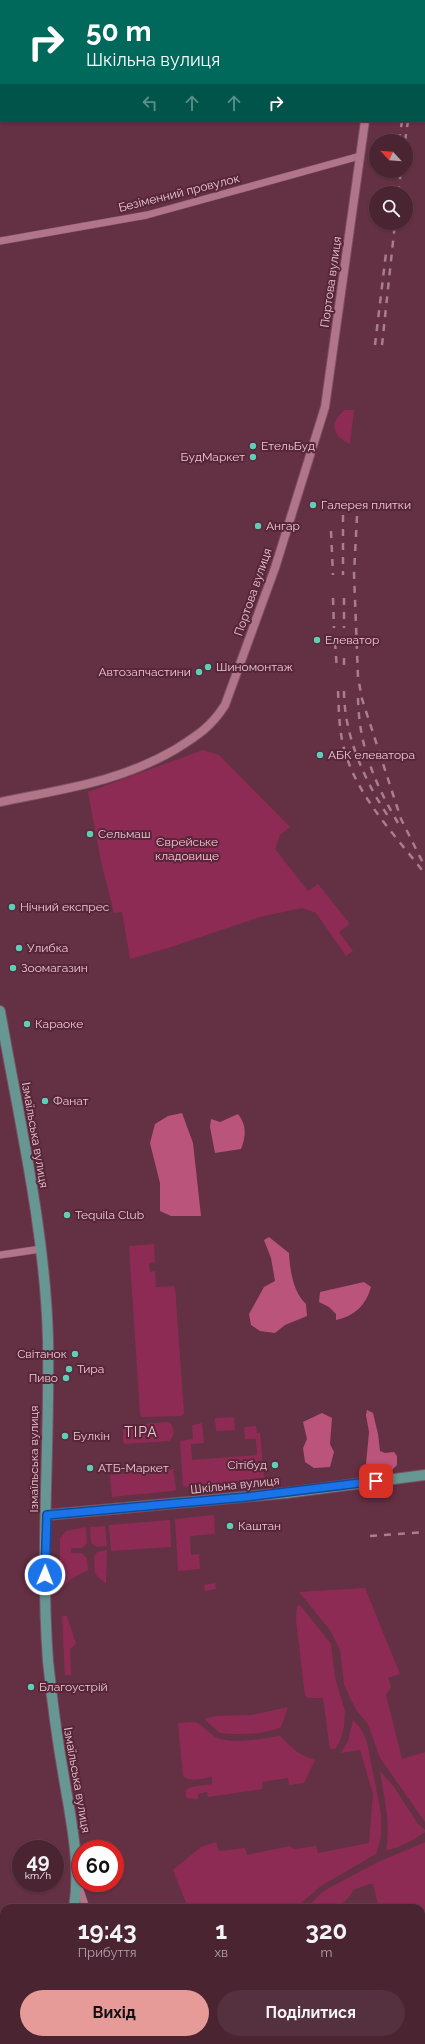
<!DOCTYPE html>
<html lang="uk">
<head>
<meta charset="utf-8">
<style>
	:root { --surface:#4b2432; --page:#55303e; --text:#f1f3f6; --muted:#b2a4ac; --line:#62414d; --accent:#e69b98 }
	body { margin:0; font-family:Raleway,sans-serif; background:var(--page); color:var(--text); height:100vh; display:flex; flex-direction:column; font-size:15px; white-space:nowrap }
	* { box-sizing:border-box; margin:0 }
	p { font-size:13px; color:var(--muted) }
	.icon { flex:none; width:22px; height:22px; fill:none; stroke:currentColor; stroke-width:2; stroke-linecap:round; stroke-linejoin:round }
	.map { position:relative; flex:1; overflow:hidden }
	.details { position:absolute; left:0px; top:1904px; width:425px; height:140px; display:flex; flex-direction:column; background:var(--surface); border-radius:12px 12px 0 0; box-shadow:0 1px 3px #0004,0 0 0 1px var(--line) }
	.details>* { flex:none }
	.hud { position:absolute; left:0px; top:0px; width:425px; height:122px; box-shadow:0 1px 3px #0004,0 0 0 1px var(--line); background:#00695c; color:#fff; overflow:hidden }
	.needle { width:26px; rotate:296deg }
	.tools { position:absolute; left:369px; top:134px; display:grid; gap:8px }
	.tools a { display:grid; place-items:center; width:44px; height:44px; border-radius:50%; background:var(--surface); box-shadow:0 1px 3px #0004,0 0 0 1px var(--line); font-size:20px }
	.speed { position:absolute; left:12px; top:1840px; display:flex; gap:8px; font-size:20px; font-weight:700; text-align:center }
	.speed>* { display:grid; place-content:center; width:52px; height:52px; border-radius:50%; background:var(--surface); box-shadow:0 1px 3px #0004,0 0 0 1px var(--line); line-height:1 }
	.speed small { font-size:10px; font-weight:400 }
	.speed .limit { border:6px solid #d22; background:#fff; color:#111 }
	.pin { position:absolute; display:grid; place-items:center; width:34px; height:34px; color:#fff; margin:-17px; border-radius:8px; box-shadow:0 2px 6px #0006 }
	.me { position:absolute; width:44px; margin:-22px; rotate:1deg; stroke-linejoin:round; filter:drop-shadow(0 0 3px #0008) }
	.turn { display:flex; align-items:center; gap:14px; height:84px; padding:0 20px; font-size:18px }
	.turn .icon { width:52px; height:52px; stroke-width:2.5 }
	.turn b { display:block; font-size:28px; line-height:34px }
	.lanes { display:flex; align-items:center; height:38px; padding:0 20px; background:#0003; justify-content:center; gap:20px; direction:ltr }
	.lanes .off { opacity:.35 }
	.eta { display:flex; justify-content:space-evenly; align-items:center; height:68px; text-align:center }
	.eta b { font-size:24px; font-weight:700; line-height:28px }
	.button { display:flex; gap:8px; margin-top:auto; padding:8px 20px }
	.button a { flex:1; height:46px; border-radius:24px; background:var(--accent); color:#111; font-size:16px; font-weight:700; line-height:46px; text-align:center }
	.button a+a { background:var(--page); color:var(--text) }
	.map>svg:first-child { display:block }
	.green { fill:#8e2b55 }
	.forest { fill:#bb547b }
	.lines { fill:none; stroke-linecap:round; stroke-linejoin:round }
	.tertiary-casing { stroke:#7b4f60; stroke-width:8 }
	.secondary-casing { stroke:#7b4f60; stroke-width:10 }
	.primary-casing { stroke:#7b4f60; stroke-width:12 }
	.tertiary { stroke:#b07588; stroke-width:7 }
	.secondary { stroke:#b07588; stroke-width:8 }
	.primary { stroke:#669792; stroke-width:10 }
	.rail { stroke:#a87e8c; stroke-width:2.5; stroke-dasharray:7 7; stroke-linecap:butt }
	.route-casing { stroke:#114b97; stroke-width:10 }
	.route { stroke:#1a73e8; stroke-width:7 }
	.poi-dot { fill:#5eceb7; stroke:#582539; stroke-width:1.5 }
	.labels { text-anchor:middle; stroke-width:4; stroke-linejoin:round; paint-order:stroke }
	.street-label { font-size:12px; fill:#e9c8d2; stroke:#582539 }
	.poi-label { font-size:12px; fill:#e9c8d2; stroke:#582539; text-anchor:start }
	.park-label { font-size:12px; fill:#f9c1d2; stroke:#582539 }
	.quarter-label { font-size:14px; letter-spacing:1px; fill:#e9c8d2; stroke:#582539 }
</style>
</head>
<body>
<div class="map">
<svg width="425" height="2044" viewBox="0 0 425 2044">
	<rect width="100%" height="100%" fill="#643043"/>
	<g class="green">
		<path d="M 0,0 L 26,0 L 1,1 L 0,112 Z"/>
		<path d="M 345,410 L 354,410 L 350,444 C 333,436 328,423 345,410 Z"/>
		<path d="M 203,750 L 219,755 L 290,827 L 280,835 L 275,849 L 308,891 L 318,884 L 350,924 L 339,932 L 353,951 L 346,956 L 316,913 L 302,908 L 260,917 L 168,948 L 130,959 L 122,912 L 114,913 L 102,866 L 88,792 Z"/>
		<path d="M 154,1244 L 155,1262 L 149,1263 L 150,1272 L 155,1271 L 156,1287 L 175,1286 L 184,1414 L 181,1416 L 142,1417 L 140,1414 L 129,1246 Z"/>
		<path d="M 234,1417 L 235,1430 L 216,1431 L 215,1418 Z"/>
		<path d="M 167,1422 L 171,1424 C 175,1432 175,1435 169,1441 L 125,1444 L 123,1441 L 123,1428 L 130,1425 Z"/>
		<path d="M 202,1423 L 204,1443 L 191,1444 L 192,1460 L 257,1455 L 256,1439 L 245,1439 L 244,1427 L 256,1426 L 257,1433 L 260,1433 L 264,1478 L 183,1487 L 180,1441 L 193,1439 L 192,1425 Z"/>
		<path d="M 173,1469 L 176,1490 L 172,1491 L 112,1497 L 110,1475 Z"/>
		<path d="M 214,1515 L 215,1534 L 190,1536 L 191,1555 L 199,1554 L 200,1569 L 178,1571 L 175,1519 Z"/>
		<path d="M 170,1520 L 171,1547 L 111,1551 L 109,1525 Z"/>
		<path d="M 105,1526 L 107,1546 L 97,1547 L 91,1543 L 90,1527 Z"/>
		<path d="M 86,1527 L 87,1543 L 82,1548 L 71,1548 L 71,1553 L 82,1553 L 87,1558 L 88,1570 L 71,1579 L 63,1587 L 60,1586 L 60,1538 L 66,1531 Z"/>
		<path d="M 107,1550 L 106,1584 L 95,1574 L 94,1557 L 97,1552 Z"/>
		<path d="M 215,1583 L 216,1589 L 205,1591 L 204,1585 Z"/>
		<path d="M 365,1588 L 400,1674 L 388,1678 L 391,1687 L 386,1695 L 402,1759 L 425,1752 L 425,1822 L 380,1758 L 368,1724 L 357,1711 L 350,1698 L 344,1684 L 340,1650 L 330,1630 L 299,1592 Z"/>
		<path d="M 300,1605 L 331,1644 L 335,1677 L 345,1711 L 344,1727 L 340,1741 L 335,1749 L 330,1749 L 323,1698 L 309,1698 L 305,1696 L 296,1619 L 297,1606 Z"/>
		<path d="M 62,1616 L 67,1616 L 76,1644 L 70,1649 L 71,1675 L 65,1675 Z"/>
		<path d="M 288,1707 L 281,1727 C 263,1735 240,1735 220,1733 L 204,1719 L 215,1716 L 252,1715 Z"/>
		<path d="M 353,1720 L 361,1729 L 367,1742 L 381,1814 L 381,1837 L 376,1854 L 321,1886 L 301,1903 L 286,1908 L 188,1908 L 173,1870 L 201,1847 L 216,1842 L 219,1851 L 245,1848 L 247,1855 L 290,1846 L 294,1849 L 316,1846 L 318,1853 L 369,1843 L 373,1794 L 360,1750 L 341,1753 L 348,1741 Z"/>
		<path d="M 194,1722 C 203,1724 206,1731 214,1736 C 229,1746 263,1738 280,1736 C 292,1748 298,1755 315,1760 L 304,1783 L 289,1785 L 288,1778 L 262,1782 L 262,1789 L 208,1797 L 207,1792 L 198,1794 L 198,1799 L 186,1798 L 186,1790 L 191,1787 L 212,1784 L 212,1777 C 203,1778 191,1783 183,1776 L 178,1723 Z"/>
		<path d="M 380,1771 L 394,1787 L 418,1824 L 425,1830 L 425,1832 C 413,1840 400,1848 386,1850 C 391,1823 384,1798 380,1771 Z"/>
		<path d="M 425,1842 L 425,2005 L 421,2004 L 421,1908 L 379,1908 L 373,1884 L 369,1884 L 353,1890 C 344,1910 326,1908 307,1908 L 321,1893 L 331,1887 L 378,1862 Z"/>
	</g>
	<g class="forest">
		<path d="M 182,1113 L 193,1143 L 201,1216 L 171,1216 L 160,1211 L 160,1183 L 150,1143 L 155,1124 L 168,1116 Z"/>
		<path d="M 238,1114 C 247,1125 246,1137 241,1149 L 215,1153 L 210,1127 L 211,1119 L 220,1122 Z"/>
		<path d="M 269,1237 L 289,1253 C 290,1270 293,1292 306,1304 L 307,1316 L 285,1325 L 275,1333 L 260,1331 L 251,1325 L 249,1314 L 264,1287 L 275,1281 L 271,1258 L 264,1240 Z"/>
		<path d="M 364,1282 L 371,1287 C 366,1305 355,1316 336,1320 L 336,1314 L 329,1307 L 319,1302 L 320,1292 Z"/>
		<path d="M 367,1410 L 373,1413 L 378,1434 L 380,1451 L 385,1453 L 394,1452 L 397,1456 L 397,1465 L 391,1471 L 381,1472 L 366,1464 L 369,1432 L 366,1415 Z"/>
		<path d="M 322,1413 L 332,1418 L 330,1444 L 334,1452 L 330,1467 L 314,1468 L 305,1462 L 303,1448 L 307,1439 L 303,1422 Z"/>
	</g>
	<g class="lines">
		<defs>
			<g id="tertiary">
				<path d="M 0,241 L 147,215 L 360,156"/>
				<path d="M 0,1255 L 41,1249"/>
				<path d="M 78,1884 L 86,1908"/>
				<path d="M 126,2040 L 127,2044"/>
			</g>
			<g id="secondary">
				<path d="M 378,1 L 378,0"/>
				<path d="M 0,802 C 63,789 120,782 176,749 C 198,735 211,727 225,705 L 275,568 L 325,407 L 365,121"/>
			</g>
			<g id="primary">
				<path d="M 0,1011 C 19,1120 45,1229 48,1339 C 50,1446 40,1554 48,1661 C 52,1700 57,1739 64,1778 C 71,1821 81,1864 74,1908"/>
				<path d="M 47,1515 L 286,1493 L 425,1475"/>
				<path d="M 29,2044 L 31,2040"/>
			</g>
		</defs>
		<use href="#tertiary" class="tertiary-casing"/>
		<use href="#secondary" class="secondary-casing"/>
		<use href="#primary" class="primary-casing"/>
		<use href="#tertiary" class="tertiary"/>
		<use href="#secondary" class="secondary"/>
		<use href="#primary" class="primary"/>
		<g class="rail">
			<path d="M 424,5 L 425,3"/>
			<path d="M 424,21 L 425,18"/>
			<path d="M 399,141 L 402,121"/>
			<path d="M 405,141 L 408,121"/>
			<path d="M 398,193 L 401,171"/>
			<path d="M 375,345 L 386,253"/>
			<path d="M 382,345 L 395,223"/>
			<path d="M 343,515 L 343,575"/>
			<path d="M 357,516 L 354,574 L 358,677 L 362,699 L 401,819 L 425,867"/>
			<path d="M 331,531 L 333,575"/>
			<path d="M 333,598 L 334,628"/>
			<path d="M 344,598 L 344,628"/>
			<path d="M 335,642 L 337,670"/>
			<path d="M 344,658 L 344,670"/>
			<path d="M 338,691 C 339,712 339,735 346,755 C 360,800 397,837 425,874"/>
			<path d="M 344,691 C 344,736 365,782 390,819"/>
			<path d="M 358,698 C 359,746 374,782 398,823"/>
			<path d="M 370,1536 L 425,1532"/>
		</g>
	</g>
	<g class="lines">
		<defs>
			<path id="route" d="M 45,1575 L 47,1515 L 246,1497 L 376,1481"/>
		</defs>
		<use href="#route" class="route-casing"/>
		<use href="#route" class="route"/>
	</g>
	<g class="poi-dot">
		<circle cx="253" cy="446" r="4"/>
		<circle cx="253" cy="457" r="4"/>
		<circle cx="313" cy="505" r="4"/>
		<circle cx="258" cy="526" r="4"/>
		<circle cx="317" cy="640" r="4"/>
		<circle cx="208" cy="667" r="4"/>
		<circle cx="199" cy="672" r="4"/>
		<circle cx="320" cy="755" r="4"/>
		<circle cx="90" cy="834" r="4"/>
		<circle cx="12" cy="907" r="4"/>
		<circle cx="19" cy="948" r="4"/>
		<circle cx="13" cy="968" r="4"/>
		<circle cx="27" cy="1024" r="4"/>
		<circle cx="45" cy="1101" r="4"/>
		<circle cx="67" cy="1215" r="4"/>
		<circle cx="75" cy="1354" r="4"/>
		<circle cx="69" cy="1369" r="4"/>
		<circle cx="66" cy="1378" r="4"/>
		<circle cx="65" cy="1436" r="4"/>
		<circle cx="275" cy="1465" r="4"/>
		<circle cx="90" cy="1468" r="4"/>
		<circle cx="230" cy="1526" r="4"/>
		<circle cx="31" cy="1687" r="4"/>
	</g>
	<g class="labels">
		<g class="street-label">
			<text transform="translate(179 193) rotate(-14)" y="4">Безіменний провулок</text>
			<text transform="translate(331 282) rotate(-82)" y="4">Портова вулиця</text>
			<text transform="translate(253 592) rotate(-71)" y="4">Портова вулиця</text>
			<text transform="translate(35 1135) rotate(80)" y="4">Ізмаїльська вулиця</text>
			<text transform="translate(34 1459) rotate(-90)" y="4">Ізмаїльська вулиця</text>
			<text transform="translate(235 1485) rotate(-6)" y="4">Шкільна вулиця</text>
			<text transform="translate(77 1780) rotate(80)" y="4">Ізмаїльська вулиця</text>
		</g>
		<g class="poi-label">
			<text x="261" y="450">ЕтельБуд</text>
			<text x="245" y="461" text-anchor="end">БудМаркет</text>
			<text x="321" y="509">Галерея плитки</text>
			<text x="266" y="530">Ангар</text>
			<text x="325" y="644">Елеватор</text>
			<text x="216" y="671">Шиномонтаж</text>
			<text x="191" y="676" text-anchor="end">Автозапчастини</text>
			<text x="328" y="759">АБК елеватора</text>
			<text x="98" y="838">Сельмаш</text>
			<text x="20" y="911">Нічний експрес</text>
			<text x="27" y="952">Улибка</text>
			<text x="21" y="972">Зоомагазин</text>
			<text x="35" y="1028">Караоке</text>
			<text x="53" y="1105">Фанат</text>
			<text x="75" y="1219">Tequila Club</text>
			<text x="67" y="1358" text-anchor="end">Світанок</text>
			<text x="77" y="1373">Тира</text>
			<text x="58" y="1382" text-anchor="end">Пиво</text>
			<text x="73" y="1440">Булкін</text>
			<text x="267" y="1469" text-anchor="end">Сітібуд</text>
			<text x="98" y="1472">АТБ-Маркет</text>
			<text x="238" y="1530">Каштан</text>
			<text x="39" y="1691">Благоустрій</text>
		</g>
		<g class="park-label">
			<text x="187" y="846">Єврейське<tspan x="187" dy="14">кладовище</tspan></text>
		</g>
		<g class="quarter-label">
			<text x="141" y="1437">ТІРА</text>
		</g>
	</g>
</svg>
<div class="tools">
<a><svg class="needle" viewBox="-14 -14 28 28"><path d="M0-13l5 13h-10z" fill="#e53935"/><path d="M0 13l5-13h-10z" fill="#b2a4ac"/></svg></a>
<a><svg class="icon" aria-label="search" viewBox="0 0 24 24"><circle cx="10" cy="10" r="6"/><path d="M15 15l6 6"/></svg></a>
</div>
<div class="speed"><div>49<small>km/h</small></div><div class="limit">60</div></div>
<div class="pin" style="left:376px;top:1481px;background:#d93025"><svg class="icon" aria-label="arrive" viewBox="0 0 24 24"><path d="M6 21V4h12l-3 4 3 4H6"/></svg></div>
<svg class="me" style="left:45px;top:1575px" viewBox="-20 -20 40 40"><circle r="17" fill="#1a73e8" stroke="#fff" stroke-width="3"/><path d="M0-11L8 9 0 5-8 9z" fill="#fff"/></svg>
<div class="hud">
<div class="turn"><svg class="icon" aria-label="right" viewBox="0 0 24 24"><path d="M7 20v-9h11M14 6l5 5-5 5"/></svg><div><b>50 m</b>Шкільна вулиця</div></div>
<div class="lanes"><svg class="icon off" aria-label="left" viewBox="0 0 24 24"><path d="M17 20v-9H6M10 6l-5 5 5 5"/></svg><svg class="icon off" aria-label="ahead" viewBox="0 0 24 24"><path d="M12 20V5M6 11l6-6 6 6"/></svg><svg class="icon off" aria-label="ahead" viewBox="0 0 24 24"><path d="M12 20V5M6 11l6-6 6 6"/></svg><svg class="icon" aria-label="right" viewBox="0 0 24 24"><path d="M7 20v-9h11M14 6l5 5-5 5"/></svg></div>
</div>
<section class="details">
<div class="eta">
<div><b>19:43</b><p>Прибуття</p></div>
<div><b>1</b><p>хв</p></div>
<div><b>320</b><p>m</p></div>
</div>
<div class="button"><a>Вихід</a><a>Поділитися</a></div>
</section>
</div>
</body>
</html>
